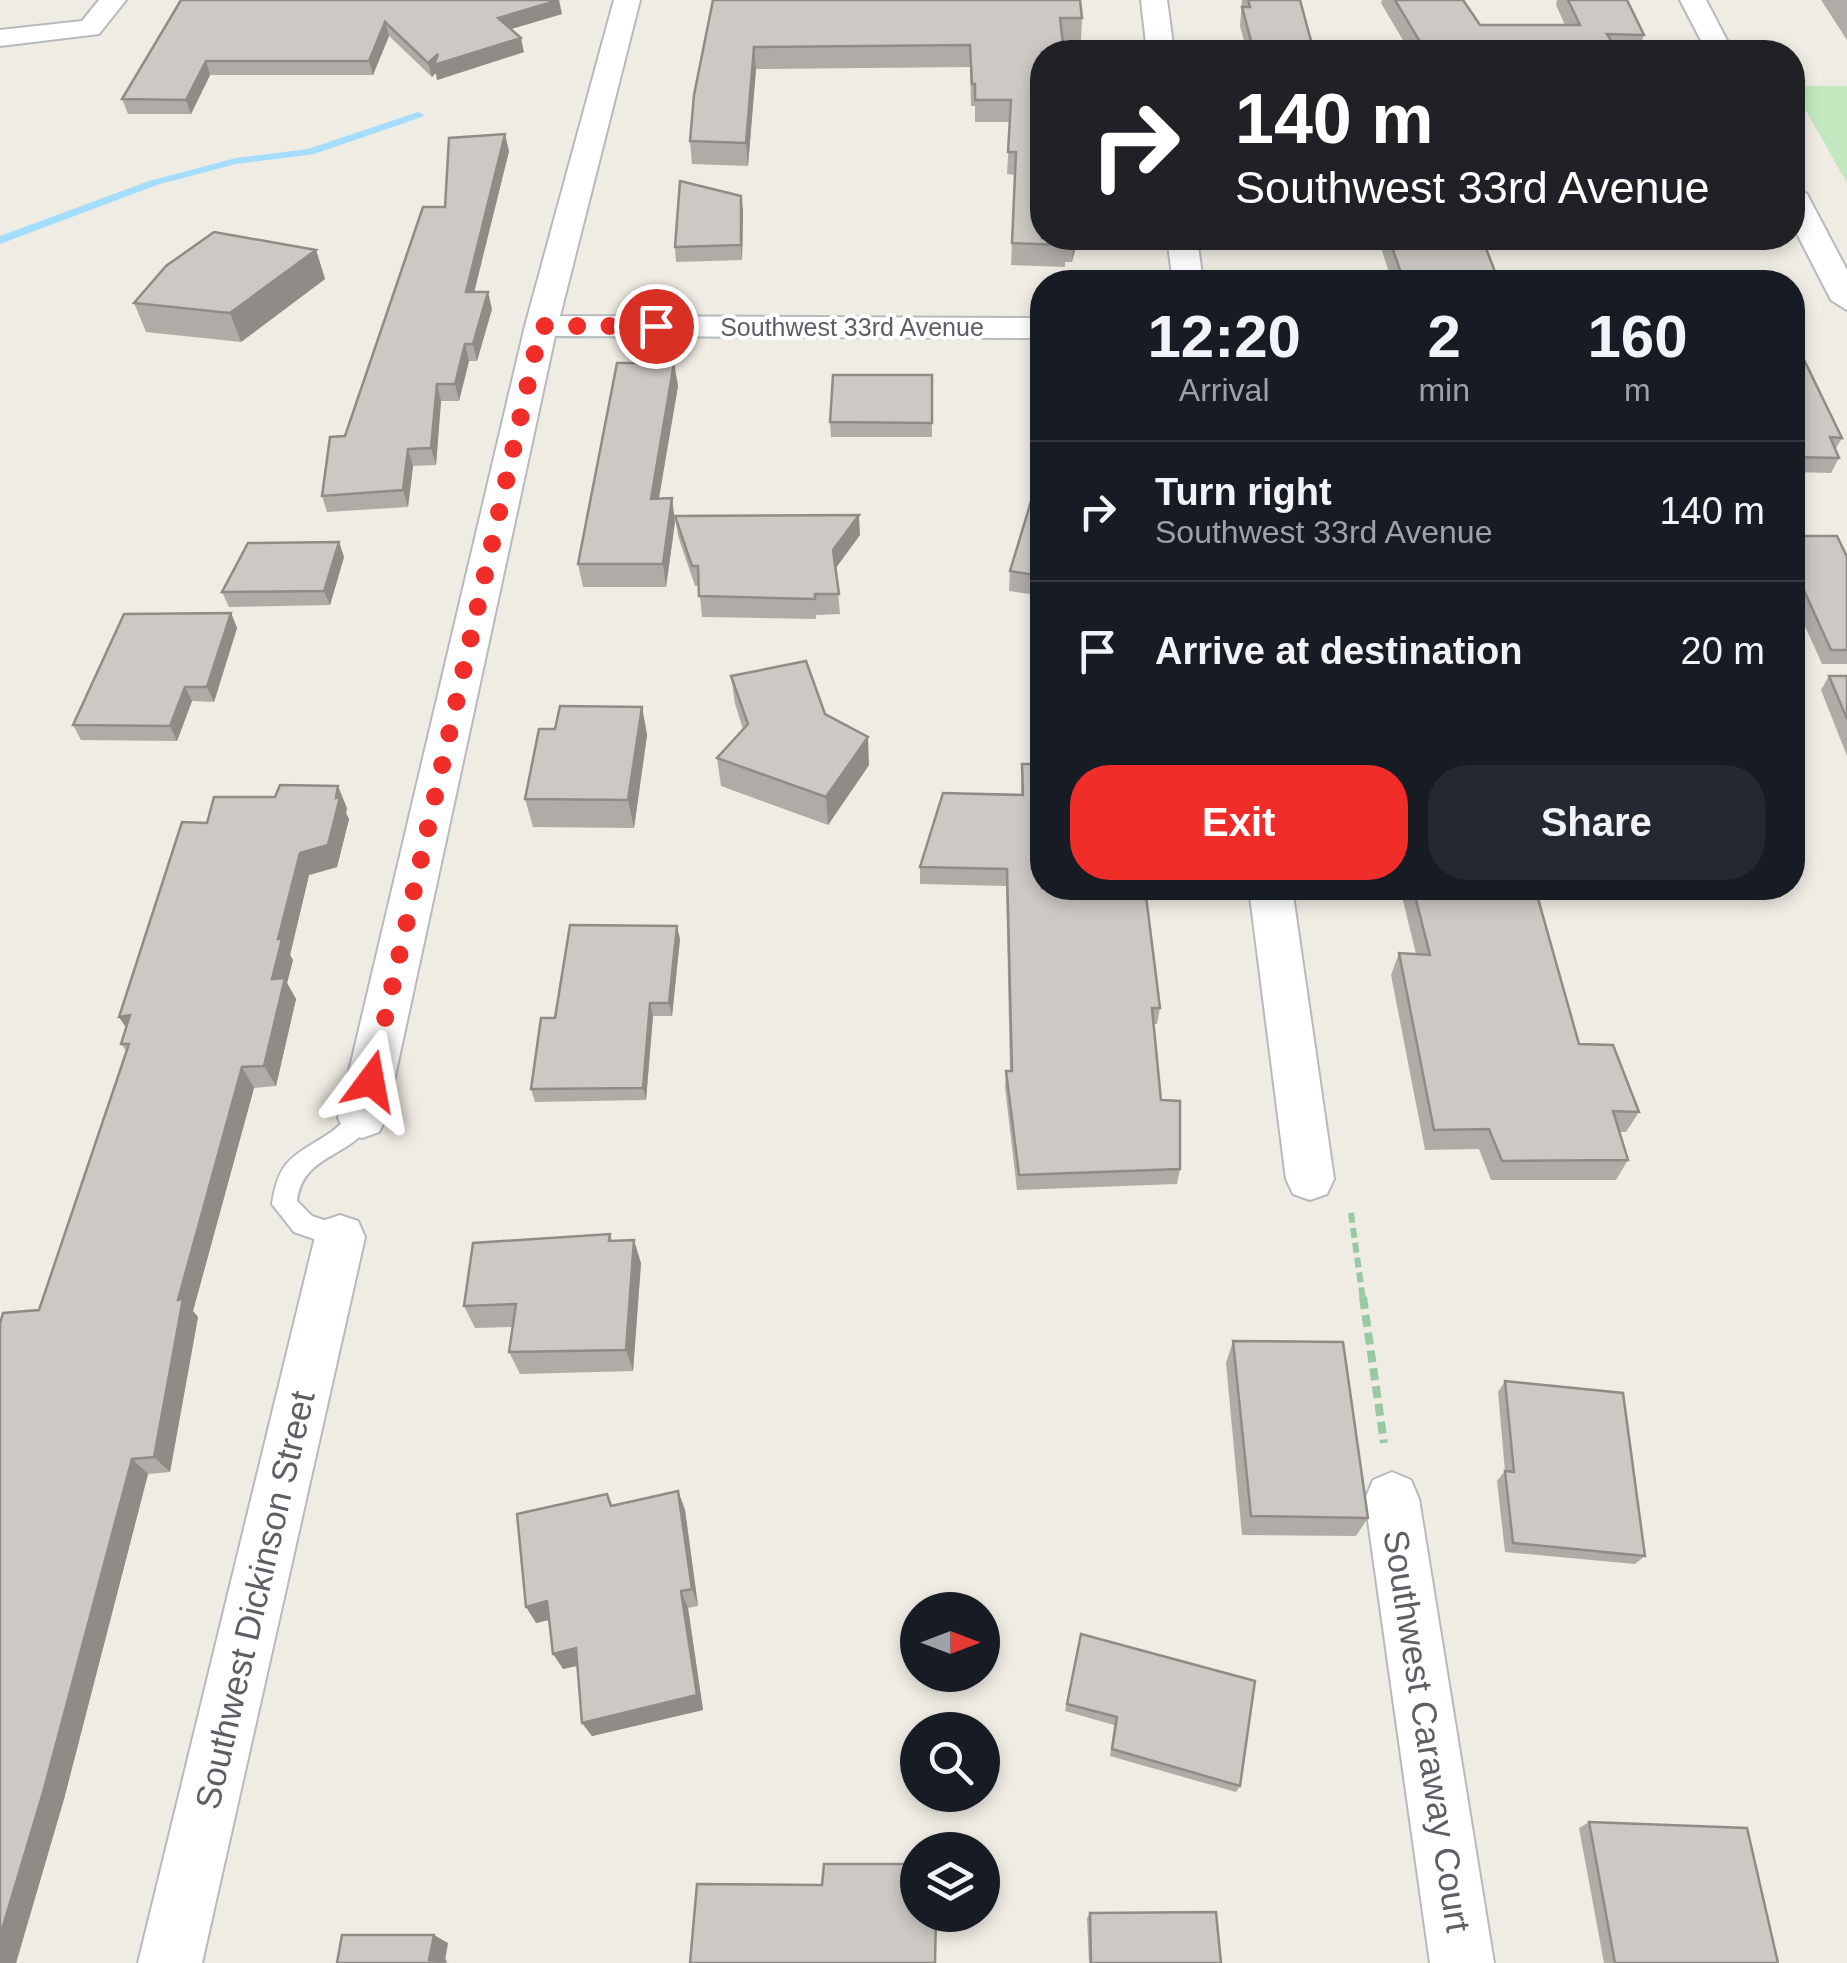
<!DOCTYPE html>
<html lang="en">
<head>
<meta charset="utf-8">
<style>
	:root { --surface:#171b24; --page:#242831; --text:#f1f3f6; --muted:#9ea1a6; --line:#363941; --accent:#f02d29 }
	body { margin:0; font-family:Arial,sans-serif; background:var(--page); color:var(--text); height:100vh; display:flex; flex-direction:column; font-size:38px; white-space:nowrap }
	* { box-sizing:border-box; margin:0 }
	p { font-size:32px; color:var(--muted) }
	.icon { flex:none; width:55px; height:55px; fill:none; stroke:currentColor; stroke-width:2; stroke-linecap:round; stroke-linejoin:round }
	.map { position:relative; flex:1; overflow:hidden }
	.panel { position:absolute; left:1030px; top:270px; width:775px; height:630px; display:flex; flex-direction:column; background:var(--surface); border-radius:40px; box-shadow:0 5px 15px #0003 }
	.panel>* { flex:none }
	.hud { position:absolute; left:1030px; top:40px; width:775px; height:210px; border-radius:40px; box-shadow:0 5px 15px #0003; background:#202124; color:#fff; overflow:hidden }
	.needle { width:65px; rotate:90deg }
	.fabs { position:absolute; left:900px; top:1592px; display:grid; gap:20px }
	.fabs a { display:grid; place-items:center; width:100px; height:100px; border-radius:50%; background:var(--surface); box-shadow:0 5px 15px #0003; font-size:50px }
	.pin { position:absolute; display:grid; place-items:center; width:85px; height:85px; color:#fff; margin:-42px; border:5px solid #fff; border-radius:50%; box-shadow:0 2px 10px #0007 }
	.me { position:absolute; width:110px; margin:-55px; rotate:13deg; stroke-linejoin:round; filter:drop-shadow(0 0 8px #0008) }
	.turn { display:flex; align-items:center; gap:35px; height:210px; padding:0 40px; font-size:45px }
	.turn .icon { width:130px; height:130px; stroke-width:2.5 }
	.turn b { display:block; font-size:70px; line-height:85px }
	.eta { display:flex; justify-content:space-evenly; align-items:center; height:170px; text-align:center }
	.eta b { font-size:60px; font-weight:700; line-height:70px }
	.button { display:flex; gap:20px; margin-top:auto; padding:20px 40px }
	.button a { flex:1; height:115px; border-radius:40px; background:var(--accent); color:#fff; font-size:40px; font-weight:700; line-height:115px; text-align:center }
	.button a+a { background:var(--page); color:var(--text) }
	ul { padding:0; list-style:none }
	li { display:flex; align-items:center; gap:30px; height:140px; padding:0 40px; border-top:2px solid var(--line) }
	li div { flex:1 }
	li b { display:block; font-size:38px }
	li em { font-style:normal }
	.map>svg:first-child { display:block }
	.green { fill:#c2e8bf }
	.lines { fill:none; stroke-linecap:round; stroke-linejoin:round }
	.stream { fill:#a4ddff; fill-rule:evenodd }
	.lane-casing { stroke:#b6babe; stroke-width:4 }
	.street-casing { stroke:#b6babe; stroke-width:4 }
	.path-far1 { stroke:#98c9a3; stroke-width:6; stroke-dasharray:10 5; stroke-linecap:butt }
	.path { stroke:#98c9a3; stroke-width:8; stroke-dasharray:12 6; stroke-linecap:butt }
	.lane { fill:#fff; fill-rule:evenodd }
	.street { fill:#fff; fill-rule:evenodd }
	.wall { fill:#afaca8 }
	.shaded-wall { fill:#8f8c88 }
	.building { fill:#ccc8c3; stroke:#8f8c88; stroke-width:2.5 }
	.route { stroke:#f02d29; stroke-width:18; stroke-dasharray:0 32.4 }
	.labels { text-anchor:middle; stroke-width:8; stroke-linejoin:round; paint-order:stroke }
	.far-street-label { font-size:25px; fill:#5c6065; stroke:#fff }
	.near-street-label { font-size:35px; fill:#5c6065; stroke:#fff }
</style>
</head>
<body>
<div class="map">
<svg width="1847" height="1963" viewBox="0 0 1847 1963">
	<rect width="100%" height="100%" fill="#efece4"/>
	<path class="green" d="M 1793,86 L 1847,86 L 1847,183 L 1793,88 Z"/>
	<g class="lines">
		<path class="stream" d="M 418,112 L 424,115 L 422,117 L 314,154 L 236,164 L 157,185 L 0,244 L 0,236 L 149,181 L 236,158 L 308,149 Z"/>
		<defs>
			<path id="lane" d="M 362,1108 L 370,1111 L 374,1118 C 353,1159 303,1152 297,1201 L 312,1216 L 349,1229 L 352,1237 L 349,1245 L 340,1248 L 294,1232 L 272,1204 C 279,1157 295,1156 330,1133 C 342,1125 349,1112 362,1108 Z"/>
			<g id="street">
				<path d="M 99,0 L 126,0 L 99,34 L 0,46 L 0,30 L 82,21 Z"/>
				<path d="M 614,0 L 640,0 L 560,316 L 1042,318 L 1042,338 L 555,336 L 386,1118 L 379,1132 L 362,1138 L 345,1132 L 338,1118 L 525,326 Z"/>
				<path d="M 1141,0 L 1167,0 L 1174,52 L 1147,52 Z"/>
				<path d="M 1680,0 L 1706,0 L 1733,52 L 1707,52 Z"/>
				<path d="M 1792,185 L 1807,194 L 1847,270 L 1847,310 L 1831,300 L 1792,224 Z"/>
				<path d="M 1167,238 L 1197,238 L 1203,282 L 1173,282 Z"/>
				<path d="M 1249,888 L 1292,888 L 1334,1179 L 1327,1194 L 1310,1200 L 1293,1194 L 1286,1179 Z"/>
				<path d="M 340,1215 L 358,1221 L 365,1237 L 202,1963 L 138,1963 L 315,1237 L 322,1221 Z"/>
				<path d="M 1392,1472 L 1411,1480 L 1419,1499 L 1494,1963 L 1430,1963 L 1365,1499 L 1373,1480 Z"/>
			</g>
		</defs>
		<use href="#lane" class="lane-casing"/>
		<use href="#street" class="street-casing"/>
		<path class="path-far1" d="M 1351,1213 L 1363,1300"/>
		<path class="path" d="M 1363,1297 L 1384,1443"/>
		<use href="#lane" class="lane"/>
		<use href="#street" class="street"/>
	</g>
	<g class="wall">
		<path d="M 181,0 L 562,14 L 511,29 L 524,52 L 437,80 L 436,73 L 432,77 L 389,36 L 373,75 L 210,75 L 191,114 L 128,114 L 122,99 Z"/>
		<path d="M 713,0 L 1082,18 L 1081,40 L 1062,40 L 1076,238 L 1072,262 L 1065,262 L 1065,267 L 1011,265 L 1015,175 L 1007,174 L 1010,122 L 975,122 L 975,106 L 971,106 L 970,67 L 756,69 L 748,166 L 692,164 L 690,141 Z"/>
		<path d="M 1242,0 L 1248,0 L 1314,52 L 1247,52 L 1240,26 Z"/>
		<path d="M 1382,0 L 1463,0 L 1480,25 L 1565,25 L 1556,5 L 1557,0 L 1627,0 L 1644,35 L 1638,52 L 1410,52 L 1381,3 Z"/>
		<path d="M 1821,0 L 1847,0 L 1847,40 Z"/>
		<path d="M 509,151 L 474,292 L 492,309 L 477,361 L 469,361 L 459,401 L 441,401 L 436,465 L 413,466 L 408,507 L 327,512 L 322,496 L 345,436 L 445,207 Z"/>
		<path d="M 743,210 L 742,260 L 676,262 L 675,247 Z"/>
		<path d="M 1378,238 L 1482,238 L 1499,282 L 1392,282 Z"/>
		<path d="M 1619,238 L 1683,238 L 1678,249 L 1625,250 Z"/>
		<path d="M 316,250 L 325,279 L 241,342 L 146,332 L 134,303 Z"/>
		<path d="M 1792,335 L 1842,438 L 1835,450 L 1839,458 L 1831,473 L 1792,472 Z"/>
		<path d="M 674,363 L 678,386 L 658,499 L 675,522 L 666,587 L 583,587 L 578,564 Z"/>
		<path d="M 1033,374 L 1042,374 L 1042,596 L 1009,591 L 1010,571 L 1039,474 L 1032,394 Z"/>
		<path d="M 932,375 L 932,437 L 831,437 L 830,422 Z"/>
		<path d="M 675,516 L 860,535 L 836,568 L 840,614 L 816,615 L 816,619 L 702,617 L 699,586 L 695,586 L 678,536 Z"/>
		<path d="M 1792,536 L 1847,557 L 1847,664 L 1822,664 L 1792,597 Z"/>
		<path d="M 339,542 L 344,557 L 330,605 L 229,607 L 222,592 Z"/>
		<path d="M 231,613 L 237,628 L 214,702 L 192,701 L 177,741 L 81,740 L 73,725 Z"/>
		<path d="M 731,676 L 869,765 L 828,825 L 721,786 L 717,758 L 743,729 L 735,704 Z"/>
		<path d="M 1829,676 L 1847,676 L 1847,756 L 1821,690 Z"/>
		<path d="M 642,707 L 647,735 L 634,828 L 533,827 L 525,799 L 555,729 Z"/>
		<path d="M 1022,764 L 1160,1008 L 1157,1024 L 1153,1024 L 1161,1100 L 1180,1169 L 1177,1184 L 1017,1190 L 1005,1087 L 1006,1071 L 1010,1071 L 1006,886 L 920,884 L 920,867 L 1021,795 Z"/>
		<path d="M 347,808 L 346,813 L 349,819 L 337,867 L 309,875 L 290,955 L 293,960 L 287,983 L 296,999 L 276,1086 L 254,1088 L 193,1311 L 198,1317 L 170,1472 L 148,1474 L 64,1799 L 16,1963 L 0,1963 L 39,1310 L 127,1052 L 121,1044 L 126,1028 L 119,1017 L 207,823 Z"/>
		<path d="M 1400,888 L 1535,888 L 1579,1044 L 1639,1112 L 1626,1132 L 1619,1132 L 1628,1160 L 1616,1180 L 1491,1180 L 1479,1149 L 1425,1150 L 1391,975 L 1399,953 L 1416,954 Z"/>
		<path d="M 680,939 L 672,1016 L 653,1016 L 646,1100 L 535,1102 L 531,1089 L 555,1018 Z"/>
		<path d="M 610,1234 L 612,1241 L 641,1263 L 633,1371 L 520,1374 L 509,1352 L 513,1327 L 475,1328 L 464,1306 Z"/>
		<path d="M 1233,1341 L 1368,1518 L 1356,1536 L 1242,1535 L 1226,1363 Z"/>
		<path d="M 1505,1381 L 1645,1556 L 1635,1564 L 1505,1552 L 1497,1481 L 1505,1471 L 1498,1392 Z"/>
		<path d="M 678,1491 L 685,1510 L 698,1606 L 688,1608 L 703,1710 L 592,1736 L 582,1723 L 577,1666 L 563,1669 L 549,1620 L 536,1623 L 607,1494 L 612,1506 Z"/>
		<path d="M 1079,1642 L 1240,1786 L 1236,1792 L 1110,1756 L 1114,1725 L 1065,1711 Z"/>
		<path d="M 1589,1822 L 1778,1963 L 1604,1963 L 1579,1828 Z"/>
		<path d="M 1090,1913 L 1221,1963 L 1089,1963 L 1087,1918 Z"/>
	</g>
	<g class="shaded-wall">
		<path d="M 559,0 L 562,14 L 501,32 L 498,18 Z"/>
		<path d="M 385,22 L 389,36 L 373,75 L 369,61 Z"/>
		<path d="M 521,38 L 524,52 L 437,80 L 436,73 L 432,77 L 428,63 L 438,54 Z"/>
		<path d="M 754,47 L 756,69 L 748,166 L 746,143 Z"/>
		<path d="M 206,61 L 210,75 L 191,114 L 186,100 Z"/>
		<path d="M 505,134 L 509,151 L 470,309 L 466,292 Z"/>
		<path d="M 741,196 L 743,210 L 742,260 L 741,245 Z"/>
		<path d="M 1074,238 L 1076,238 L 1076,247 L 1072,262 Z"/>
		<path d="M 316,250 L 325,279 L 241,342 L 230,313 Z"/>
		<path d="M 488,292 L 492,309 L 477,361 L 473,344 Z"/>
		<path d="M 465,344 L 469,361 L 459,401 L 455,384 Z"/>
		<path d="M 674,363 L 678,386 L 655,522 L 651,499 Z"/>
		<path d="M 437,384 L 441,401 L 436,465 L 431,448 Z"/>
		<path d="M 408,449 L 413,466 L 408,507 L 403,490 Z"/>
		<path d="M 672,498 L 675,522 L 666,587 L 663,564 Z"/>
		<path d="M 859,515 L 860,535 L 834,570 L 833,550 Z"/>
		<path d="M 339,542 L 344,557 L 330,605 L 324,591 Z"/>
		<path d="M 231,613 L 237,628 L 214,702 L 207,687 Z"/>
		<path d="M 185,687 L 192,701 L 177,741 L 170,726 Z"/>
		<path d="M 642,707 L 647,735 L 634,828 L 628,800 Z"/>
		<path d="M 868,737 L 869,765 L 828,825 L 826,797 Z"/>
		<path d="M 338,786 L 347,808 L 346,813 L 349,819 L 337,867 L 309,875 L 290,955 L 293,960 L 287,983 L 296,999 L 276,1086 L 264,1066 L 272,979 L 278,939 L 300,853 L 336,798 Z"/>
		<path d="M 677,926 L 680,939 L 672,1016 L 669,1003 Z"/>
		<path d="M 650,1003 L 653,1016 L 646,1100 L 643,1088 Z"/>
		<path d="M 130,1015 L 133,1037 L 119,1017 Z"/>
		<path d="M 242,1067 L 254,1088 L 193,1311 L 198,1317 L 170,1472 L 154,1457 L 178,1300 Z"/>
		<path d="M 634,1240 L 641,1263 L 633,1371 L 626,1350 Z"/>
		<path d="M 132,1459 L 148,1474 L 64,1799 L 16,1963 L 0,1963 L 0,1936 Z"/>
		<path d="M 678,1491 L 685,1510 L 698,1606 L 692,1589 Z"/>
		<path d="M 681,1591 L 688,1608 L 703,1710 L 592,1736 L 582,1723 Z"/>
		<path d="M 547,1601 L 557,1618 L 536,1623 L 526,1607 Z"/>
		<path d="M 576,1648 L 585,1664 L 563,1669 L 553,1654 Z"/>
		<path d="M 434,1935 L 448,1943 L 445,1961 L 449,1963 L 429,1960 Z"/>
	</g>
	<g class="building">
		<path d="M 181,0 L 559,0 L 498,18 L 521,38 L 434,65 L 438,54 L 428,63 L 385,22 L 369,61 L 206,61 L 186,100 L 122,99 Z"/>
		<path d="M 713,0 L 1080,0 L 1082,18 L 1060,18 L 1064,52 L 1042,52 L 1042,238 L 1074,238 L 1074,240 L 1067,239 L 1066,245 L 1012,243 L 1016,152 L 1008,152 L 1011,100 L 975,100 L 975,84 L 972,84 L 970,45 L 754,47 L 746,143 L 690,141 L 694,95 Z"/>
		<path d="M 1248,0 L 1300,0 L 1314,52 L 1254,52 L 1242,7 L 1250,7 Z"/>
		<path d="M 1395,0 L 1463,0 L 1480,25 L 1580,25 L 1568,0 L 1627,0 L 1644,35 L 1607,34 L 1618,52 L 1426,52 Z"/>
		<path d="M 505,134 L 466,292 L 488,292 L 473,344 L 465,344 L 455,384 L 437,384 L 431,448 L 408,449 L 403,490 L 322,496 L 330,437 L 345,436 L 423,207 L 445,207 L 449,138 Z"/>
		<path d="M 680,181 L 741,196 L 741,245 L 675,247 Z"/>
		<path d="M 214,232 L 316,250 L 230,313 L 134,303 L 166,266 Z"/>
		<path d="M 1389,238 L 1482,238 L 1499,282 L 1404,282 Z"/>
		<path d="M 1792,335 L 1842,438 L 1830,437 L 1839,458 L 1792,457 Z"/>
		<path d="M 617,363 L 674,363 L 651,499 L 672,498 L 663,564 L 578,564 Z"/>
		<path d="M 1033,374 L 1042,374 L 1042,576 L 1010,571 L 1042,465 Z"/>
		<path d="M 833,375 L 932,375 L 932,423 L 830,422 Z"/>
		<path d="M 859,515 L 833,550 L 839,594 L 815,594 L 815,599 L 699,596 L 698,566 L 692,566 L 675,516 Z"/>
		<path d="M 1792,536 L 1837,536 L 1847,557 L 1847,650 L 1831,650 L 1792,564 L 1792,560 L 1798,560 L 1792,547 Z"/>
		<path d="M 339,542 L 324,591 L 222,592 L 248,543 Z"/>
		<path d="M 231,613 L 207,687 L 185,687 L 170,726 L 73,725 L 124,614 Z"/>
		<path d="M 806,661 L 825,714 L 868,737 L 826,797 L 717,758 L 748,724 L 731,676 Z"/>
		<path d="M 1829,676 L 1847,676 L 1847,719 Z"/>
		<path d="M 560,706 L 642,707 L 628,800 L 525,799 L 539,729 L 555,729 Z"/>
		<path d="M 1022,764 L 1042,764 L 1042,888 L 1145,888 L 1160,1008 L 1152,1008 L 1161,1100 L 1180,1101 L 1180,1169 L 1019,1175 L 1006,1071 L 1012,1071 L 1007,869 L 920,867 L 943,793 L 1023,795 Z"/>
		<path d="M 280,785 L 338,786 L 336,798 L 340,797 L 328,845 L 300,853 L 278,939 L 282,939 L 272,979 L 285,978 L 264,1066 L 242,1067 L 178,1300 L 183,1299 L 154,1457 L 132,1459 L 44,1789 L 0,1936 L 0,1324 L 3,1313 L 39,1310 L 129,1044 L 121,1044 L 130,1015 L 119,1017 L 182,822 L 207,823 L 214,797 L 275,797 Z"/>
		<path d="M 1413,888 L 1535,888 L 1579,1044 L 1613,1045 L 1639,1112 L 1613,1111 L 1628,1160 L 1502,1161 L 1489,1129 L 1434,1130 L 1399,953 L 1430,955 Z"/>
		<path d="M 570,925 L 677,926 L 669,1003 L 650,1003 L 643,1088 L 531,1089 L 541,1018 L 555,1018 Z"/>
		<path d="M 610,1234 L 609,1241 L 634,1240 L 626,1350 L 509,1352 L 516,1304 L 464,1306 L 473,1243 Z"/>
		<path d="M 1233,1341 L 1343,1342 L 1368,1518 L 1251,1516 Z"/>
		<path d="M 1505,1381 L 1623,1393 L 1645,1556 L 1513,1543 L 1505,1471 L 1514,1472 Z"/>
		<path d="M 678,1491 L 692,1589 L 681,1591 L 697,1695 L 582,1723 L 576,1648 L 553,1654 L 547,1601 L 526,1607 L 517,1514 L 607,1494 L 611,1506 Z"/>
		<path d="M 1081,1634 L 1255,1681 L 1240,1786 L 1112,1749 L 1117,1717 L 1067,1704 Z"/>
		<path d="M 1589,1822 L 1747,1828 L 1778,1963 L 1615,1963 Z"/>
		<path d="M 824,1864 L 918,1864 L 918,1915 L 936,1915 L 935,1963 L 690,1963 L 697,1884 L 822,1885 Z"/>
		<path d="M 1216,1912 L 1221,1963 L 1091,1963 L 1090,1913 Z"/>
		<path d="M 342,1935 L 434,1935 L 429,1960 L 445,1961 L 444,1963 L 337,1963 Z"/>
	</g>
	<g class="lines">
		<path class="route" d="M 371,1081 L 541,326 L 656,326"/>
	</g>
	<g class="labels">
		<g class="far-street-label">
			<text x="852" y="336">Southwest 33rd Avenue</text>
		</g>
		<g class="near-street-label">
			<text transform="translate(255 1600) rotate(-77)" y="12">Southwest Dickinson Street</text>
			<text transform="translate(1427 1731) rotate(81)" y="12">Southwest Caraway Court</text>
		</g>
	</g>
</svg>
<div class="fabs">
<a><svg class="needle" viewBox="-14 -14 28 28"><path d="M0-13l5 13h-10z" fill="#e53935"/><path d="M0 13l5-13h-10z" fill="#9ea1a6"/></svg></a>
<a><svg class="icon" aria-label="search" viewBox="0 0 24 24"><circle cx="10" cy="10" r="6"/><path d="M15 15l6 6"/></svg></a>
<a><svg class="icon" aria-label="layers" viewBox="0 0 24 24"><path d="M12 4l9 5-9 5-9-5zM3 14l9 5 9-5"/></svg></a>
</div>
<div class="pin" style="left:656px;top:326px;background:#d93025"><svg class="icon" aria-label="arrive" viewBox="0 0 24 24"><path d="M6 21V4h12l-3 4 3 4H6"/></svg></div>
<svg class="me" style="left:371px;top:1081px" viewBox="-20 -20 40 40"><path d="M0-17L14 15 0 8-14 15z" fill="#f02d29" stroke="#fff" stroke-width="4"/></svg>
<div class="hud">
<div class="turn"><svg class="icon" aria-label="right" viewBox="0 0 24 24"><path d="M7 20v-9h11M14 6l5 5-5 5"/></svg><div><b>140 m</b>Southwest 33rd Avenue</div></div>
</div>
<section class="panel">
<div class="eta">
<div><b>12:20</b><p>Arrival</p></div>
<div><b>2</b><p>min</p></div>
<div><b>160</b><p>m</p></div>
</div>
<ul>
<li><svg class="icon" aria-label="right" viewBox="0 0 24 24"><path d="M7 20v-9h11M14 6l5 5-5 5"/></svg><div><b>Turn right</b><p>Southwest 33rd Avenue</p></div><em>140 m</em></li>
<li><svg class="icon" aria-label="arrive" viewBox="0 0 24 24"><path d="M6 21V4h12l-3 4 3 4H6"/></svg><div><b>Arrive at destination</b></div><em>20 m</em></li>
</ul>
<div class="button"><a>Exit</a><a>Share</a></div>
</section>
</div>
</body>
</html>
